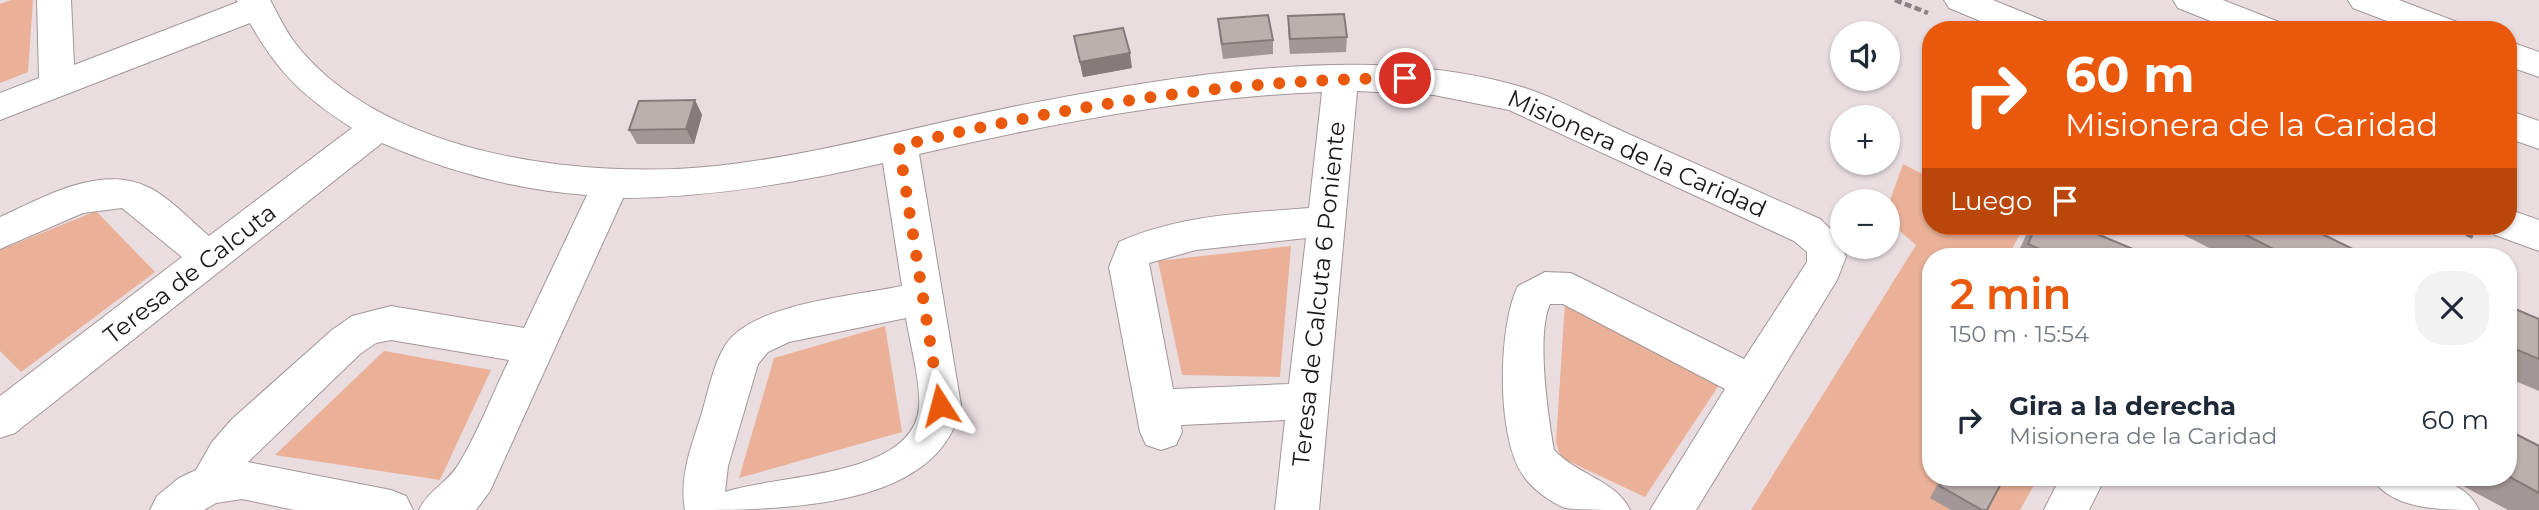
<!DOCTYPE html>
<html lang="es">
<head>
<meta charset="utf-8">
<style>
	:root { --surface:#fff; --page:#f2f2f3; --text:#1f2937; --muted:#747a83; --accent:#ea580c }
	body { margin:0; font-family:Montserrat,sans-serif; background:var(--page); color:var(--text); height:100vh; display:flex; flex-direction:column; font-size:26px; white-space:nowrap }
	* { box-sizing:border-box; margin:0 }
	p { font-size:23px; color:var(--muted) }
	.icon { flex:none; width:38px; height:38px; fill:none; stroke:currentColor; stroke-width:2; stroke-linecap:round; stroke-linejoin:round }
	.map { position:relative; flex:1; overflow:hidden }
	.panel { position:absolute; left:1922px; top:248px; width:595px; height:238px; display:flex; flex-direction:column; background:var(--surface); border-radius:28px; box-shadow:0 2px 5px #0004 }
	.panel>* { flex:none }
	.guide { position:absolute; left:1922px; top:21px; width:595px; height:214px; border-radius:28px; box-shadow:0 2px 5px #0004; background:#ea580c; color:#fff; overflow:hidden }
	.controls { position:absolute; left:1830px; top:21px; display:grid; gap:14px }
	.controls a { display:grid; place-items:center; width:70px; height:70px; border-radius:50%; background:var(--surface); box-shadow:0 2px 5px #0004; font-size:35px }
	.pin { position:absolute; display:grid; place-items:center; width:60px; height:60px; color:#fff; margin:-30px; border:4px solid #fff; border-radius:50%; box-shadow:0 2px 7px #0007 }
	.me { position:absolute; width:77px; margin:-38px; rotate:351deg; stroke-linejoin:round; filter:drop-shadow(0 0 5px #0008) }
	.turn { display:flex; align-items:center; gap:24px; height:147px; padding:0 28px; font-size:32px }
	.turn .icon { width:91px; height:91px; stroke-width:2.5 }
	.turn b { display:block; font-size:49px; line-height:60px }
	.then { display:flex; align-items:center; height:66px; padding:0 28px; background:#0003; gap:14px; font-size:26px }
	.round { display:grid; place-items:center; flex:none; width:74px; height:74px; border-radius:28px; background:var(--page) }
	.headline { display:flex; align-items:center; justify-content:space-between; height:119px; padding:0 28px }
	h1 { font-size:42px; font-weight:600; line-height:52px; color:var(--accent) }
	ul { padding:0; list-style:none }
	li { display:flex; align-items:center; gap:21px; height:105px; padding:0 28px }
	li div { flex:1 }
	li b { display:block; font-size:26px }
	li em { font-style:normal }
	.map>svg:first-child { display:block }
	.green { fill:#eab198 }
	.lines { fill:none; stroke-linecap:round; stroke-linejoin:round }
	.minor-casing { stroke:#a29699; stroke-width:2 }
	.major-casing { stroke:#a29699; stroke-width:2 }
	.highway-casing { stroke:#a29699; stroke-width:2 }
	.path { stroke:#888082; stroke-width:4.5; stroke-dasharray:7 3.5; stroke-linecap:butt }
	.minor { fill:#fff; fill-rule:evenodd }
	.major { fill:#fff; fill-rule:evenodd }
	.highway { fill:#fff; fill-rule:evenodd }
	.wall { fill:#a29796 }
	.shaded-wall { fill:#847b7a }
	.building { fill:#bcb0af; stroke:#847b7a; stroke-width:2 }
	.route { stroke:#ea580c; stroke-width:12; stroke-dasharray:0 21.6 }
	.labels { text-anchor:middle; stroke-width:6; stroke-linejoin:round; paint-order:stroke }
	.street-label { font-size:24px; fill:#1d1819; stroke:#fff }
</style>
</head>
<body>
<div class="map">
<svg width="2539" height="510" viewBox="0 0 2539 510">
	<rect width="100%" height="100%" fill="#e9dde0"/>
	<g class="green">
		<path d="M 11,0 L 33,0 L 28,72 L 0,83 L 0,4 Z"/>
		<path d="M 1903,164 L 1930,178 L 1930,226 L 2024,226 L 2008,257 L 1930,257 L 1930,478 L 2038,478 L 2020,510 L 1751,510 L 1916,245 L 1888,221 L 1888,206 Z"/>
		<path d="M 96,211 L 155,272 L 21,372 L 0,351 L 0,250 Z"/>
		<path d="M 1291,246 L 1280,377 L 1182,375 L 1158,261 Z"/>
		<path d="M 1565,302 L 1723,379 L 1645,497 L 1566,460 L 1559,453 L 1556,442 Z"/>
		<path d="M 885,326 L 902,432 L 739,478 L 774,358 Z"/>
		<path d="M 384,351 L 491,370 L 440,480 L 275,455 Z"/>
	</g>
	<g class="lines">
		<defs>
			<g id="minor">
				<path d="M 37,0 L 71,0 L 74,65 L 238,2 L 236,0 L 270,0 C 278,14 285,30 295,43 C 383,156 583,180 716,166 C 818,155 917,126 1017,106 C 1135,83 1275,59 1395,66 C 1439,69 1483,75 1525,88 C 1559,99 1591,117 1624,132 C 1689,161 1755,190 1820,219 L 1838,236 L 1846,257 L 1837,280 L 1696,510 L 1650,510 L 1725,389 L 1563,304 L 1550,304 C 1536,334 1548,417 1554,450 C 1576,474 1617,481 1630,510 C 1612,510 1582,510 1565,508 C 1550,502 1532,489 1523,475 C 1496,437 1498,326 1518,286 L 1545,272 L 1571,273 L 1744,359 L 1807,262 L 1807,252 L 1794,241 L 1509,110 L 1434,95 L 1357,91 L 1319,510 L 1275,510 L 1285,420 L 1181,425 L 1182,432 L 1176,445 L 1161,450 L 1146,445 L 1140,432 L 1109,267 L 1119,242 C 1178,215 1246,213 1309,208 L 1322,92 C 1187,97 1050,124 919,154 L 961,405 C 941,510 780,510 685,510 C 679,477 691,447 701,416 C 708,393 713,364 726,344 C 754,303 855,296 902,286 L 883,163 C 797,183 712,197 623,198 L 490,491 L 476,510 L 419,510 C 428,490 449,482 460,462 C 479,430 493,393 509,360 L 391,340 L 376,343 L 360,354 L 248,462 L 391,490 L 406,496 L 413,510 L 294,510 L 242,499 L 216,503 L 204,510 L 150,510 L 157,496 L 179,478 L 196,470 L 212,442 L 232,419 L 332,330 L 352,316 L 391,306 L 524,328 L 587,195 C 516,190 447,171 382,143 L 15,433 L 0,438 L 0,396 L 182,257 L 122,208 L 83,213 L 0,249 L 0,217 C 44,197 102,163 150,188 C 171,199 191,221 209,236 L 352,128 C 304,97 278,73 250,23 L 0,120 L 0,93 L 39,78 ZM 1306,238 L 1289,384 L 1173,389 L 1149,263 L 1196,250 ZM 906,318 C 910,344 921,382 919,408 C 912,478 777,474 725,492 L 728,466 L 758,364 L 768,352 L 789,342 Z"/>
				<path d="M 2060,478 L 2105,478 L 2089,510 L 2044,510 Z"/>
				<path d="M 2372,478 C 2408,476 2461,471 2479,510 C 2442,510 2391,510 2372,478 Z"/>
			</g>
			<g id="major">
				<path d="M 1944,0 L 1993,0 L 2047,22 L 2052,30 L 2002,30 L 1949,8 Z"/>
				<path d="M 2508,209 L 2539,220 L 2539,251 L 2495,235 L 2490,226 L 2508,226 Z"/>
			</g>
			<g id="highway">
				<path d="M 2173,0 L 2223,0 L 2279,22 L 2284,30 L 2233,30 L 2178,8 Z"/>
				<path d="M 2348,0 L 2399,0 L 2457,22 L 2462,30 L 2410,30 L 2353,8 Z"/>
				<path d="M 2508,41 L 2539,52 L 2539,77 L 2508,66 Z"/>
				<path d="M 2508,110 L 2539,121 L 2539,149 L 2508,138 Z"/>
			</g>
		</defs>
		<use href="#minor" class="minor-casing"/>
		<use href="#major" class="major-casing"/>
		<use href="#highway" class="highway-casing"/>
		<g class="path">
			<path d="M 1895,0 L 1928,13"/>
			<path d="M 2447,226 L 2474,237"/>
		</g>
		<use href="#minor" class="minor"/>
		<use href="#major" class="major"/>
		<use href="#highway" class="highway"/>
	</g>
	<g class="wall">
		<path d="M 1288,16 L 1347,37 L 1346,52 L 1290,54 L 1288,31 Z"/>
		<path d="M 1218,19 L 1273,40 L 1273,54 L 1223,59 L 1219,33 Z"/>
		<path d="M 1074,36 L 1132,68 L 1083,77 Z"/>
		<path d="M 695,100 L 702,115 L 694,144 L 637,144 L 629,130 Z"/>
		<path d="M 2032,226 L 2078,226 L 2152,257 L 2016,257 L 2027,233 Z"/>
		<path d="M 2166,226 L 2306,226 L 2369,257 L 2227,257 Z"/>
		<path d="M 2508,306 L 2539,319 L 2539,391 L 2508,378 Z"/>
		<path d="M 2508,430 L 2539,446 L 2539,510 L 2508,510 L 2448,478 L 2508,478 Z"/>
		<path d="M 1941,478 L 2004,478 L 1987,510 L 1951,510 L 1930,498 Z"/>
	</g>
	<g class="shaded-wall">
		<path d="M 1130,53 L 1132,68 L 1083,77 L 1080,62 Z"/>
		<path d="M 695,100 L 702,115 L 694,144 L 686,129 Z"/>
	</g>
	<g class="building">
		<path d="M 1344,14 L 1347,37 L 1290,39 L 1288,16 Z"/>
		<path d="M 1268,15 L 1273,40 L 1222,44 L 1218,19 Z"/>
		<path d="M 1123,28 L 1130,53 L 1080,62 L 1074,36 Z"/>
		<path d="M 695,100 L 686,129 L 629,130 L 639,101 Z"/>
		<path d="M 2036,226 L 2078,226 L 2152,257 L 2058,257 L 2028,244 Z"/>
		<path d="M 2228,226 L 2306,226 L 2369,257 L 2289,257 Z"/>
		<path d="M 2508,306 L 2539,319 L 2539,359 L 2508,346 Z"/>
		<path d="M 2508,430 L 2539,446 L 2539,493 L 2508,476 Z"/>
		<path d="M 1944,478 L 2004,478 L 1987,510 L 1982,510 L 1940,486 Z"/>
	</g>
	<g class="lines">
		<path class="route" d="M 940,405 L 899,146 C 1065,106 1234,79 1405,78"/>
	</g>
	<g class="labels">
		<g class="street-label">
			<text transform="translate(1637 154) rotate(24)" y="8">Misionera de la Caridad</text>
			<text transform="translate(190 274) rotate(-38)" y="8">Teresa de Calcuta</text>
			<text transform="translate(1319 294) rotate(-84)" y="8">Teresa de Calcuta 6 Poniente</text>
		</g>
	</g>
</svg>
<div class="controls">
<a><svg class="icon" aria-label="sound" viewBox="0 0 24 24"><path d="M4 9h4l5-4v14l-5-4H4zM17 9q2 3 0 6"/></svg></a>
<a>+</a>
<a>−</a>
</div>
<div class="pin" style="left:1405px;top:78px;background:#d93025"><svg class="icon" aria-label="arrive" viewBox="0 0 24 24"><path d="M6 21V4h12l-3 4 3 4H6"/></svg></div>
<svg class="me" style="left:940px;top:405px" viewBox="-20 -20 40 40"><path d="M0-17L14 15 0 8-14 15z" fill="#ea580c" stroke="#fff" stroke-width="4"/></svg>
<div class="guide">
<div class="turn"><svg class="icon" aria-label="right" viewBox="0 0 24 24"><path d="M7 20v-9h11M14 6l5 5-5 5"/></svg><div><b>60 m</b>Misionera de la Caridad</div></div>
<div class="then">Luego<svg class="icon" aria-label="arrive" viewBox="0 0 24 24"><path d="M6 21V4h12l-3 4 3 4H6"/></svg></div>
</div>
<section class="panel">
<div class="headline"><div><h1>2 min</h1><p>150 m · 15:54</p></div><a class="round"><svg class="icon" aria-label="close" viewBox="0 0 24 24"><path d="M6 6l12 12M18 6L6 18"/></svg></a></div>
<ul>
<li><svg class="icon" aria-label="right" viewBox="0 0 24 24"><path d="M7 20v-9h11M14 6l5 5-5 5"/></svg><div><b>Gira a la derecha</b><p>Misionera de la Caridad</p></div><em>60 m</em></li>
</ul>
</section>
</div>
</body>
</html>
